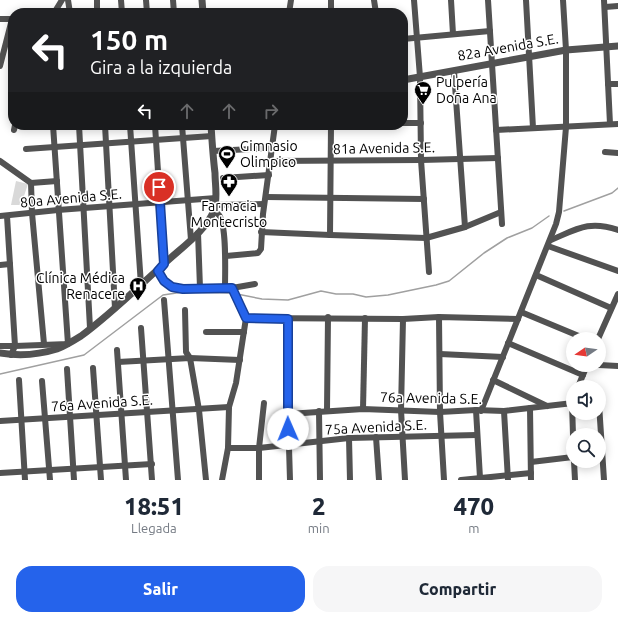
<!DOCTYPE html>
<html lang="es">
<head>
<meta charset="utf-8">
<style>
	:root { --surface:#fff; --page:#f6f6f7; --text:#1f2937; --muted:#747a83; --accent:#2563eb }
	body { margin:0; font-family:Ubuntu,sans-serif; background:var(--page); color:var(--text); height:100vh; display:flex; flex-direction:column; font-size:15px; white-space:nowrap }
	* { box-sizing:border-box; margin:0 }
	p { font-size:13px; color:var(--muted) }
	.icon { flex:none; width:22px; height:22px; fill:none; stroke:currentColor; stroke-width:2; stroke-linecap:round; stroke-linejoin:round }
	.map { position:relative; height:480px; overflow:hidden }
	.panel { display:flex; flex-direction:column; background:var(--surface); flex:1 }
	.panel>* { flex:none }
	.top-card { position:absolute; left:8px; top:8px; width:400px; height:122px; border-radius:16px; box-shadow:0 2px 10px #0003; background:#202124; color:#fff; overflow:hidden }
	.needle { width:26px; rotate:257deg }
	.controls { position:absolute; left:566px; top:332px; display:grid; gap:8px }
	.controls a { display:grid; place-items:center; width:40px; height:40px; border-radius:50%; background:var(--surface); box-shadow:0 2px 10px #0003; font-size:20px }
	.pin { position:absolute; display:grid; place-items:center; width:34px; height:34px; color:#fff; margin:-17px; border:2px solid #fff; border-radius:50%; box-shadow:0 1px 4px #0007 }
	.me { position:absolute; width:44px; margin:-22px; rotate:359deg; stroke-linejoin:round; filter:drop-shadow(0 0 3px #0008) }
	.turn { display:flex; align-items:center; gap:14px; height:84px; padding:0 16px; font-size:18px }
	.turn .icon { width:52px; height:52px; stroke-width:2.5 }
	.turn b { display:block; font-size:28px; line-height:34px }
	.lanes { display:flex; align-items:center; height:38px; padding:0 16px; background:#0003; justify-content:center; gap:20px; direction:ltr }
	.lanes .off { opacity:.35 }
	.eta { display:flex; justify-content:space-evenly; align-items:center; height:68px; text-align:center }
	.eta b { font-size:24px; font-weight:800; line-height:28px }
	.action { display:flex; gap:8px; margin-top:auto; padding:8px 16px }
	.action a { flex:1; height:46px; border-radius:16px; background:var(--accent); color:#fff; font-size:16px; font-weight:800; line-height:46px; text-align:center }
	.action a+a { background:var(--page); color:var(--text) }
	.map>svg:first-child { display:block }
	.grass { fill:#d9d9d9 }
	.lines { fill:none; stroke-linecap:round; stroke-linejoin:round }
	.stream { stroke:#a0a0a0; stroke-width:1.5 }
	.minor { stroke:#525252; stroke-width:6 }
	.tertiary { stroke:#525252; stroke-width:7 }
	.route-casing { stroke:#184099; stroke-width:10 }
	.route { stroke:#2563eb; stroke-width:7 }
	.labels { text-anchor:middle; stroke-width:3; stroke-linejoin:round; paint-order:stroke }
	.street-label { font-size:14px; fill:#000; stroke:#fff }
	.poi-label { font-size:14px; fill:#000; stroke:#fff; text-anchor:start }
</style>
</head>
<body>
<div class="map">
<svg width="618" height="480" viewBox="0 0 618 480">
	<rect width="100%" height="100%" fill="#fff"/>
	<path class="grass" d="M 16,181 L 28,184 L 21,205 L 11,205 Z"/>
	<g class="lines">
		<g class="stream">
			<path d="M 564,211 L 612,193 L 618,188"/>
			<path d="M 237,294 L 262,299 L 288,300 L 321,291 L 336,294 L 353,294 L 366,297 L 388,295 L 436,285 L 449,281 L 484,253 L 507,238 L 532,228 L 549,216"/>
			<path d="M 0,374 L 84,355 L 163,295 L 183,292 L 232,293"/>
		</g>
		<g class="minor">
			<path d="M 68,0 L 70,13"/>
			<path d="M 97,0 L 97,13"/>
			<path d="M 121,0 L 122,13"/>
			<path d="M 146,0 L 147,13"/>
			<path d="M 173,0 L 174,13"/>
			<path d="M 374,0 L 376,13"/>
			<path d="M 414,0 L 420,77 L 421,160 L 429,272"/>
			<path d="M 451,0 L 453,34"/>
			<path d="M 488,0 L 502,224"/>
			<path d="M 526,0 L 533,128"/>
			<path d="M 604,0 L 610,124"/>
			<path d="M 605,7 L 618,6"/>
			<path d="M 54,13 L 62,0"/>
			<path d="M 289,13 L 291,0"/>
			<path d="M 331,13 L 331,0"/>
			<path d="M 0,19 L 13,19"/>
			<path d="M 403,39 L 490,31"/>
			<path d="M 0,66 L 12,19"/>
			<path d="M 454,71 L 465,227"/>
			<path d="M 608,84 L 618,84"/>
			<path d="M 403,123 L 421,123"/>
			<path d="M 79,125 L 90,328"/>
			<path d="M 105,125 L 115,308"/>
			<path d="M 130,125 L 141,285"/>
			<path d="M 155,125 L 164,264"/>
			<path d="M 182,125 L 191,240"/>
			<path d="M 211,126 L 229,125"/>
			<path d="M 14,130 L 15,125"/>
			<path d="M 496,130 L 618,124"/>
			<path d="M 26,149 L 212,136"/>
			<path d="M 213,151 L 272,148"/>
			<path d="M 605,152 L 618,153"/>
			<path d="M 0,161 L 31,183 L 32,213 L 44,344"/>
			<path d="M 271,161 L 421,160 L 498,158"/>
			<path d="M 223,178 L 269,175"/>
			<path d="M 31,183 L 57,181"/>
			<path d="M 266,197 L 424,199"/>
			<path d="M 215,205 L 264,204"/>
			<path d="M 214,211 C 214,211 218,214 219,215 C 227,225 225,273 225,288"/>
			<path d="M 0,216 L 58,210 L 216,198"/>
			<path d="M 261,232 L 330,235 L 426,238 L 465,227 L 501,212"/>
			<path d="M 198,233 L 200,288"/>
			<path d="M 330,235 L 331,125"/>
			<path d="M 551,240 C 577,229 589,220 618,230"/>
			<path d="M 548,246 L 618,271"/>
			<path d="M 226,256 L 258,253 L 261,249 L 263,214 L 275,125"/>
			<path d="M 0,265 L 10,264"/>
			<path d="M 158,271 L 163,281 L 171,287 L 183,289 L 232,288 L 255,284"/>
			<path d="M 536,275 L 611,308"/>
			<path d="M 164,300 L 178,480"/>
			<path d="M 185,310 L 186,352 L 190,358 L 199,410 L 206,480"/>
			<path d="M 521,312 L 586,339"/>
			<path d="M 439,317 L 440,412 L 444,480"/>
			<path d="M 246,318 L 403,319 L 439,317 L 518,319"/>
			<path d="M 289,319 L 288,414 L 290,480"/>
			<path d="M 403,319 L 401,410 L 405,480"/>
			<path d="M 141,328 L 152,480"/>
			<path d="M 206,332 L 244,332"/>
			<path d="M 598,339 L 618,294"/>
			<path d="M 508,343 L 583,375"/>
			<path d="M 0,346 L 15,346 L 7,216"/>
			<path d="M 117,350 L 126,480"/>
			<path d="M 440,354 L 503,357"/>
			<path d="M 11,355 L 15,346 L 68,344 L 53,125"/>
			<path d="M 118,362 L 190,358 L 240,360"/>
			<path d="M 599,365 L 618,366"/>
			<path d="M 93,368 L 101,480"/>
			<path d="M 67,369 L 74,480"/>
			<path d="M 19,380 L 25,480"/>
			<path d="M 493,380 L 547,406"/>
			<path d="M 42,381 L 50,480"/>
			<path d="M 578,387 L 587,365"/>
			<path d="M 573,400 L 572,403 L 573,435"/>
			<path d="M 599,404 L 604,480"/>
			<path d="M 530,408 L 531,480"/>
			<path d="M 363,409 L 365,318"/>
			<path d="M 327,410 L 328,317"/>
			<path d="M 476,410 L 480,478"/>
			<path d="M 319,411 L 320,480"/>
			<path d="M 481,411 L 556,224 L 559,212 L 566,127 L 566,50 L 563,0"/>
			<path d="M 504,411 L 508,480"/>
			<path d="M 288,414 L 363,409 L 440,412 L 476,410 L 504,411 L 573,403"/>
			<path d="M 0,421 L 229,407"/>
			<path d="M 376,437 L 379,480"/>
			<path d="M 349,438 L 350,480"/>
			<path d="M 228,448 L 259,448 L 349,438 L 477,435"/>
			<path d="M 574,461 L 575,480"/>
			<path d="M 531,462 L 573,457"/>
			<path d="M 0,473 L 152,464"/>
			<path d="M 222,480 L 228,448 L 229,407 L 236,383 L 246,318 L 232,288"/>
			<path d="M 259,480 L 259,448 L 264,403"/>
			<path d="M 461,480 L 531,473"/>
		</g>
		<g class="tertiary">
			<path d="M 202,0 L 203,13"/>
			<path d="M 403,80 L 566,50 L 618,46"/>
			<path d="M 0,353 C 19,356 38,355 57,349 C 65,346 73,341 81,336 C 111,314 138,287 165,263 C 181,248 207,230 214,210 C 218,198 215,185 215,173 C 213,157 212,141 211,125"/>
		</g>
	</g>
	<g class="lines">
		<defs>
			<path id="route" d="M 159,187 L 164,264 L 158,271 L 164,281 L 172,287 L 183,289 L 232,288 L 246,318 L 288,319 L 288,429"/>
		</defs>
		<use href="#route" class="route-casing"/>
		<use href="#route" class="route"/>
	</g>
	<defs>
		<symbol id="supermarket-pin" viewBox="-11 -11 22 30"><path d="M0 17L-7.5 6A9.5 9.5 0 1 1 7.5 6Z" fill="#000" stroke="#fff"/><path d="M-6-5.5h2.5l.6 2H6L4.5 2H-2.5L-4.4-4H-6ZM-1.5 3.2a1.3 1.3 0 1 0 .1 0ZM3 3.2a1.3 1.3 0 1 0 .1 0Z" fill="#fff"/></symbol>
		<symbol id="stadium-pin" viewBox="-11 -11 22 30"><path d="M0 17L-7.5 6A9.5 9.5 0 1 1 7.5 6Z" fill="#000" stroke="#fff"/><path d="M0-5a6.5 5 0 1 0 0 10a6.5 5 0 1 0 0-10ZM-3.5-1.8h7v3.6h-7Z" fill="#fff"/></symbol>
		<symbol id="pharmacy-pin" viewBox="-11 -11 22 30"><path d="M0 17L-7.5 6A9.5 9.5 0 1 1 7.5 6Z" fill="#000" stroke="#fff"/><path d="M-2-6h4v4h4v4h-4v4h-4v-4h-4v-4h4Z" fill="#fff"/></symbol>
		<symbol id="hospital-pin" viewBox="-11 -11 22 30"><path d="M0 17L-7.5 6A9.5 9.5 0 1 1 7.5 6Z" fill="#000" stroke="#fff"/><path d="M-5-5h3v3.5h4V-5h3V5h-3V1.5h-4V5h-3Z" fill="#fff"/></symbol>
	</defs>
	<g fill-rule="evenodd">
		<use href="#supermarket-pin" x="413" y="80" width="20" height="27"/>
		<use href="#stadium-pin" x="217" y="144" width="20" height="27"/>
		<use href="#pharmacy-pin" x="219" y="172" width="20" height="27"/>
		<use href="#hospital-pin" x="128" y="276" width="20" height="27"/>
	</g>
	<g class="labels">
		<g class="street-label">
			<text transform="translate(508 47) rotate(-10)" y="5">82a Avenida S.E.</text>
			<text transform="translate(384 148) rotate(-1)" y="5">81a Avenida S.E.</text>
			<text transform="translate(71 198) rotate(-5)" y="5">80a Avenida S.E.</text>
			<text transform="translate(431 398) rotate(1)" y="5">76a Avenida S.E.</text>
			<text transform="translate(102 403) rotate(-4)" y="5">76a Avenida S.E.</text>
			<text transform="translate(376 427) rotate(-3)" y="5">75a Avenida S.E.</text>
		</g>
		<g class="poi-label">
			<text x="436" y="87">Pulpería<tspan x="436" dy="16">Doña Ana</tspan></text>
			<text x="240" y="151">Gimnasio<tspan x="240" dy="16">Olimpico</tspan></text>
			<text x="229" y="211" text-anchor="middle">Farmacia<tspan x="229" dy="16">Montecristo</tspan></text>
			<text x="125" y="283" text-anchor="end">Clínica Médica<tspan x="125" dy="16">Renacere</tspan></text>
		</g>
	</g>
</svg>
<div class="controls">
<a><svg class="needle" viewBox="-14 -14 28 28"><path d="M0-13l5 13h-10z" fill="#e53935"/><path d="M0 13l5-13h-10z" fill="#747a83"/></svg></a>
<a><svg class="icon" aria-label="sound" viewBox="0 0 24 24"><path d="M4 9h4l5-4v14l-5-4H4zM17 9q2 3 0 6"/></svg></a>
<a><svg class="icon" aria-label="search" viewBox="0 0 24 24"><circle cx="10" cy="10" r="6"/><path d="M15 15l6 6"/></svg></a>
</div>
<div class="pin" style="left:159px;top:187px;background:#d93025"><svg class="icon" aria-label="arrive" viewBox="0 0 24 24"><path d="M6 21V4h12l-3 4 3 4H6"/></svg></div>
<svg class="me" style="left:288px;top:429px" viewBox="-20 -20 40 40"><circle r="19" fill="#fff"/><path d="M0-13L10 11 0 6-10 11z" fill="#2563eb"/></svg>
<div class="top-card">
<div class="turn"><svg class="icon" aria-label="left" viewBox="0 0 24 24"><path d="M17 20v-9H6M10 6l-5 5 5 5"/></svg><div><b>150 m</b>Gira a la izquierda</div></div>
<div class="lanes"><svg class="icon" aria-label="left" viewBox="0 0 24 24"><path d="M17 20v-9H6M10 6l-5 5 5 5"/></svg><svg class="icon off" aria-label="ahead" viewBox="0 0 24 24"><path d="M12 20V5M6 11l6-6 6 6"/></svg><svg class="icon off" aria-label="ahead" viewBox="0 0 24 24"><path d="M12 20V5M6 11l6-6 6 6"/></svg><svg class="icon off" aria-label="right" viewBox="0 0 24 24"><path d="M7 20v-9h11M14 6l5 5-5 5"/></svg></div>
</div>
</div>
<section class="panel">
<div class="eta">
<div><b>18:51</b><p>Llegada</p></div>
<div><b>2</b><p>min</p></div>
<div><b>470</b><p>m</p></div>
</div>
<div class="action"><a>Salir</a><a>Compartir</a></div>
</section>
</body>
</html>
